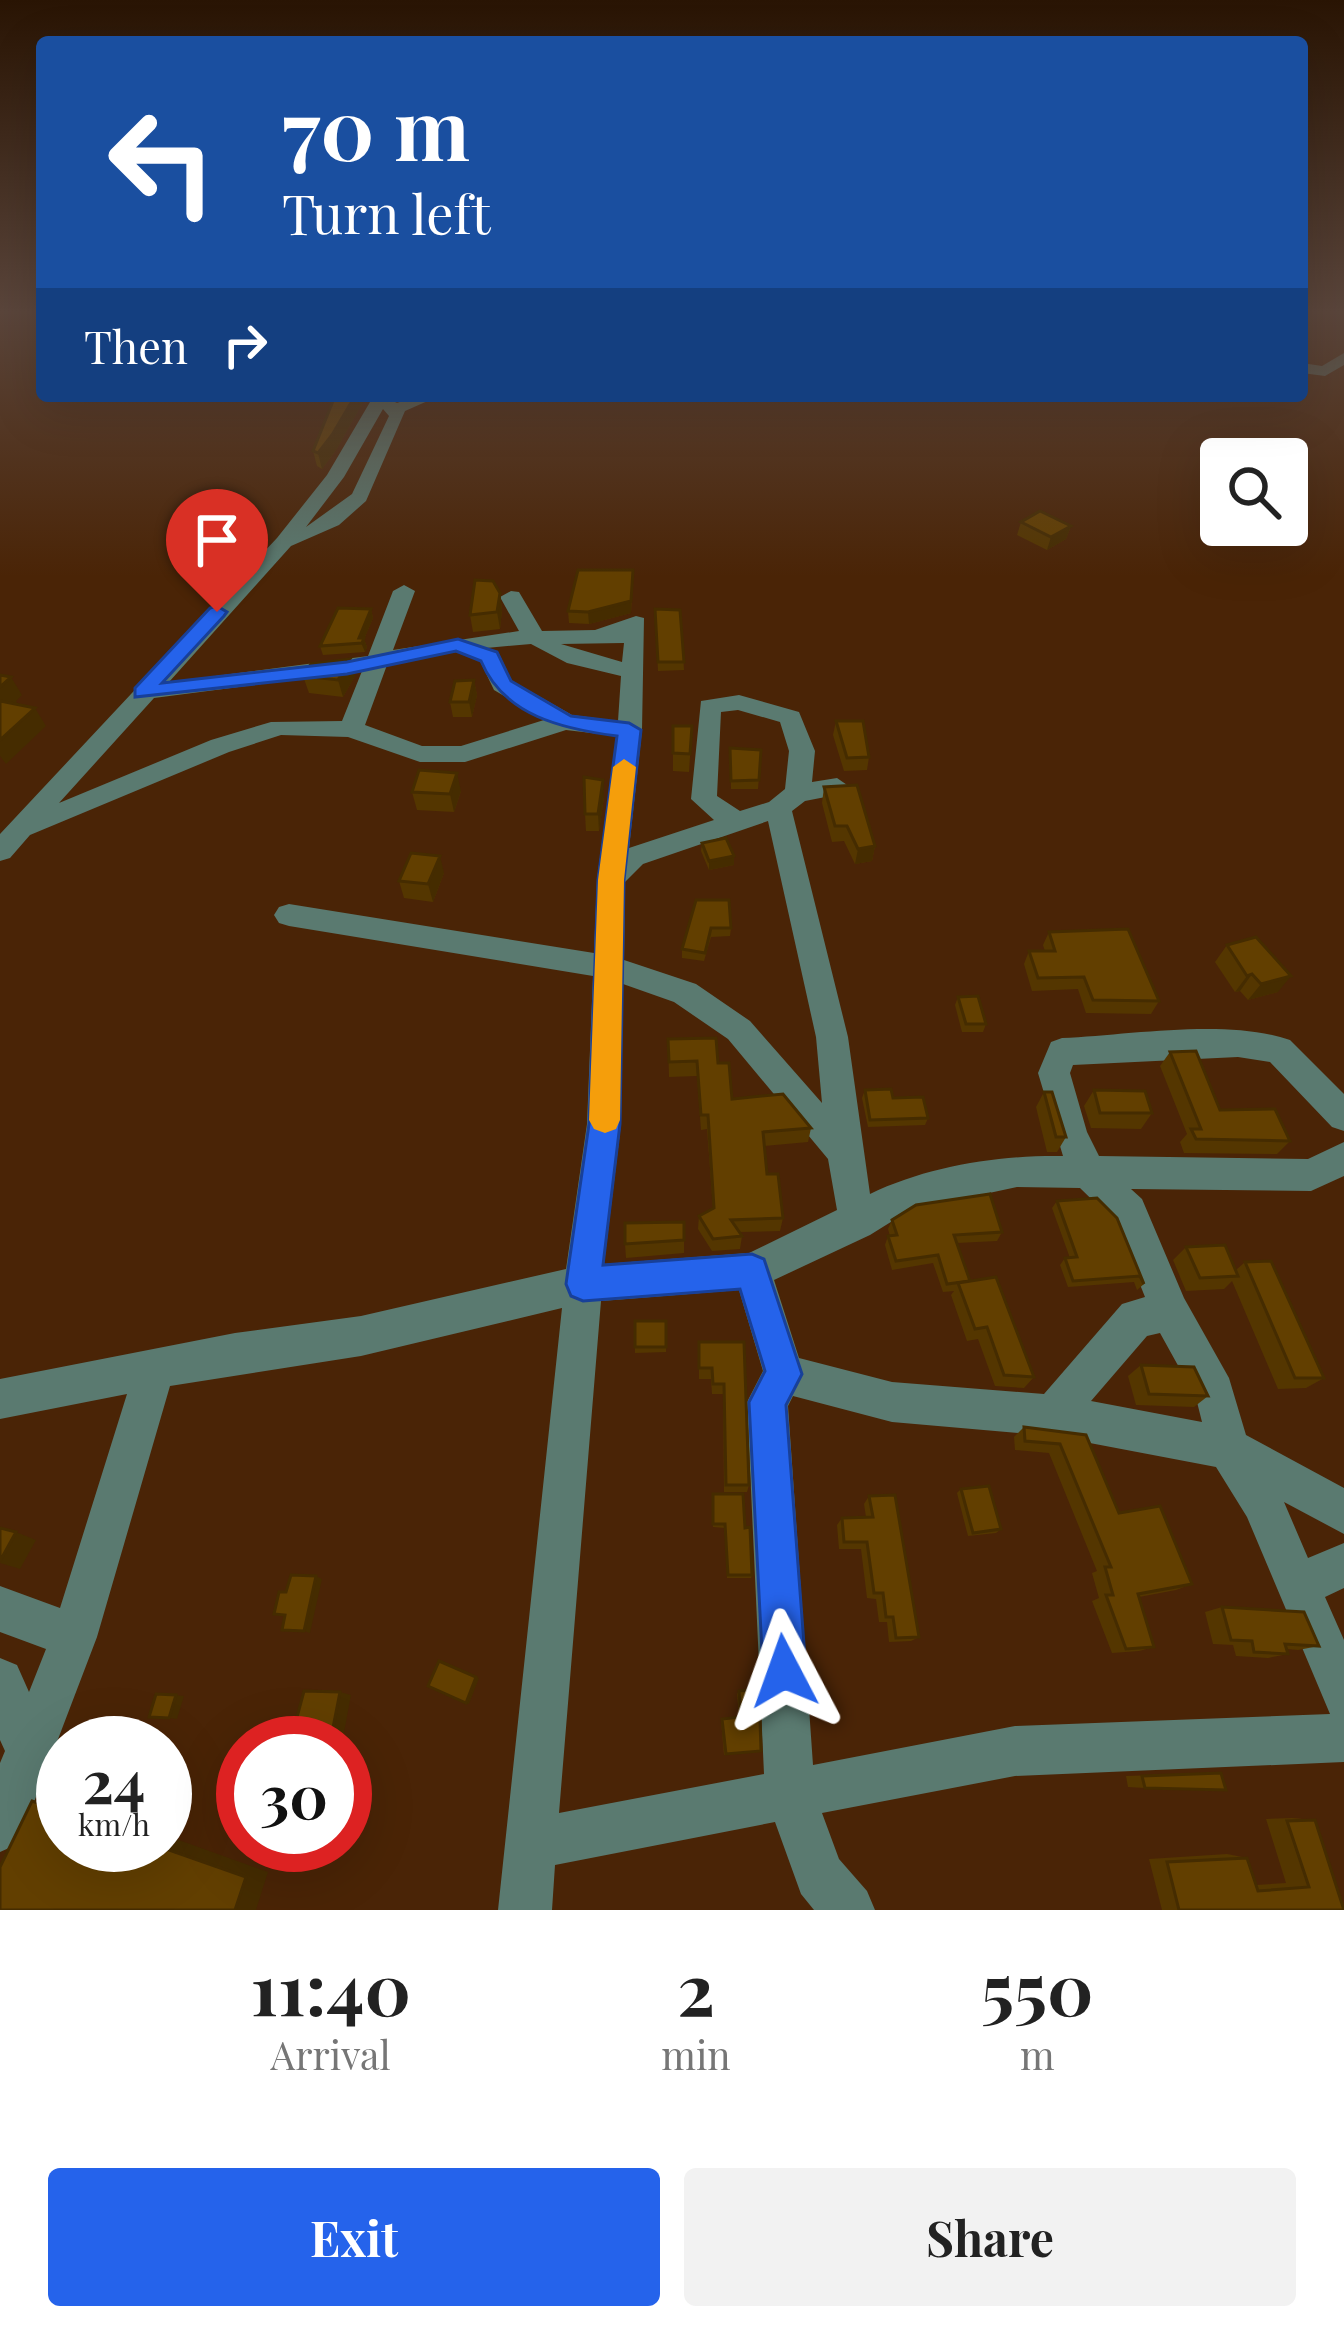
<!DOCTYPE html>
<html lang="en">
<head>
<meta charset="utf-8">
<style>
	:root { --surface:#fff; --page:#f2f2f2; --text:#222; --muted:#767676; --accent:#2563eb }
	body { margin:0; font-family:"Playfair Display",serif; background:var(--page); color:var(--text); height:100vh; display:flex; flex-direction:column; font-size:45px; white-space:nowrap }
	* { box-sizing:border-box; margin:0 }
	p { font-size:39px; color:var(--muted) }
	.icon { flex:none; width:66px; height:66px; fill:none; stroke:currentColor; stroke-width:2; stroke-linecap:round; stroke-linejoin:round }
	.map { position:relative; height:1910px; overflow:hidden }
	.drawer { display:flex; flex-direction:column; background:var(--surface); flex:1 }
	.drawer>* { flex:none }
	.guide { position:absolute; left:36px; top:36px; width:1272px; height:366px; border-radius:12px; box-shadow:0 12px 48px #0002; background:#1a4fa0; color:#fff; overflow:hidden }
	.buttons { position:absolute; left:1200px; top:438px; display:grid; gap:24px }
	.buttons a { display:grid; place-items:center; width:108px; height:108px; border-radius:12px; background:var(--surface); box-shadow:0 12px 48px #0002; font-size:60px }
	.speed { position:absolute; left:36px; top:1716px; display:flex; gap:24px; font-size:60px; font-weight:700; text-align:center }
	.speed>* { display:grid; place-content:center; width:156px; height:156px; border-radius:50%; background:var(--surface); box-shadow:0 12px 48px #0002; line-height:1 }
	.speed small { font-size:30px; font-weight:400 }
	.speed .limit { border:18px solid #d22; background:#fff; color:#111 }
	.pin { position:absolute; display:grid; place-items:center; width:102px; height:102px; color:#fff; margin:-123px -51px; border-radius:50% 50% 50% 0; rotate:-45deg; box-shadow:0 0 12px #0007 }
	.pin .icon { rotate:45deg }
	.me { position:absolute; width:132px; margin:-66px; rotate:356deg; stroke-linejoin:round; filter:drop-shadow(0 0 9px #0008) }
	.turn { display:flex; align-items:center; gap:42px; height:252px; padding:0 48px; font-size:54px }
	.turn .icon { width:156px; height:156px; stroke-width:2.5 }
	.turn b { display:block; font-size:84px; line-height:102px }
	.then { display:flex; align-items:center; height:114px; padding:0 48px; background:#0003; gap:24px; font-size:45px }
	.eta { display:flex; justify-content:space-evenly; align-items:center; height:204px; text-align:center }
	.eta b { font-size:72px; font-weight:700; line-height:84px }
	.button { display:flex; gap:24px; margin-top:auto; padding:24px 48px }
	.button a { flex:1; height:138px; border-radius:12px; background:var(--accent); color:#fff; font-size:48px; font-weight:700; line-height:138px; text-align:center }
	.button a+a { background:var(--page); color:var(--text) }
	.map>svg:first-child { display:block }
	.lines { fill:none; stroke-linecap:round; stroke-linejoin:round }
	.minor { fill:#5a7a70; fill-rule:evenodd }
	.wall { fill:#543600 }
	.shaded-wall { fill:#452c00 }
	.building { fill:#623f00; stroke:#452c00; stroke-width:3 }
	.route { fill:#2563eb; stroke:#184099; stroke-width:3 }
	.slow { fill:#f59e0b }
</style>
</head>
<body>
<div class="map">
<svg width="1344" height="1910" viewBox="0 0 1344 1910">
	<rect width="100%" height="100%" fill="#4a2406"/>
	<g class="lines">
		<g class="minor">
			<path d="M 1344,353 L 1344,365 L 1325,376 L 1302,373 L 1302,363 L 1322,366 Z"/>
			<path d="M 391,396 L 389,399 L 397,403 L 416,396 L 439,396 L 405,411 L 366,501 L 339,525 L 291,546 L 169,682 L 368,656 L 393,591 L 404,585 L 415,591 L 393,650 L 519,631 L 500,597 L 511,591 L 519,592 L 542,631 L 595,630 L 636,616 L 644,618 L 642,730 L 629,848 L 714,820 L 691,799 L 701,701 L 739,695 L 799,712 L 815,751 L 812,782 L 837,778 L 850,787 L 846,793 L 805,801 L 792,811 L 848,1037 L 870,1194 C 928,1166 999,1155 1063,1156 L 1038,1073 L 1051,1042 L 1062,1038 C 1130,1035 1227,1018 1290,1040 L 1344,1094 L 1344,1131 L 1332,1127 L 1270,1062 L 1238,1057 L 1073,1065 L 1070,1073 L 1087,1132 L 1099,1156 L 1308,1159 L 1344,1142 L 1344,1176 L 1311,1191 L 1131,1189 L 1142,1199 L 1184,1298 L 1229,1378 L 1246,1435 L 1344,1488 L 1344,1534 L 1284,1502 L 1308,1558 L 1344,1543 L 1344,1588 L 1325,1597 L 1344,1640 L 1344,1762 L 1015,1776 L 822,1813 L 839,1859 L 867,1891 L 875,1910 L 814,1910 L 801,1894 L 775,1822 L 555,1865 L 552,1910 L 498,1910 L 562,1308 L 361,1356 L 170,1386 L 97,1637 L 18,1844 L 0,1852 L 0,1763 L 5,1751 L 0,1740 L 0,1658 L 17,1665 L 29,1692 L 46,1649 L 0,1632 L 0,1586 L 60,1608 L 127,1394 L 0,1419 L 0,1379 L 235,1333 L 361,1316 L 566,1269 L 587,1124 L 593,976 L 289,926 L 279,923 L 274,915 L 279,907 L 289,904 L 594,953 L 597,879 L 617,736 L 566,730 L 465,762 L 420,762 L 348,737 L 281,735 L 229,752 L 30,835 L 10,858 L 0,861 L 0,834 L 277,538 L 327,475 L 373,397 ZM 383,409 L 389,416 L 352,494 L 306,527 L 344,477 ZM 624,643 L 622,662 L 561,644 L 623,643 ZM 531,644 L 567,663 L 621,676 L 618,721 L 572,715 L 512,681 L 498,652 L 486,648 ZM 456,652 L 480,661 L 494,690 L 544,720 L 461,746 L 422,746 L 365,725 L 387,665 ZM 362,671 L 342,721 L 271,722 L 211,740 L 59,803 L 154,698 ZM 738,710 L 780,722 L 789,751 L 785,789 L 769,802 L 740,811 L 717,796 L 721,712 ZM 768,821 L 816,1037 L 822,1103 L 750,1021 L 696,984 L 624,960 L 625,882 L 643,864 ZM 623,984 L 674,1002 L 728,1039 L 828,1159 L 837,1210 L 749,1253 L 604,1264 L 621,1124 ZM 1017,1187 L 1080,1188 L 1115,1222 L 1145,1297 L 1122,1304 L 1044,1394 L 892,1382 L 799,1358 L 774,1280 L 870,1235 L 910,1210 ZM 739,1290 L 763,1371 L 747,1402 L 764,1774 L 559,1813 L 601,1301 ZM 1160,1333 L 1196,1398 L 1202,1422 L 1091,1401 L 1147,1336 ZM 793,1396 L 892,1422 L 1053,1436 L 1216,1467 L 1247,1517 L 1330,1714 L 1015,1726 L 813,1765 L 788,1406 Z"/>
		</g>
	</g>
	<g class="wall">
		<path d="M 363,402 L 336,450 L 322,469 L 317,466 L 313,451 Z"/>
		<path d="M 1021,522 L 1071,526 L 1066,539 L 1047,550 L 1017,535 Z"/>
		<path d="M 633,582 L 631,613 L 589,624 L 569,623 L 568,611 Z"/>
		<path d="M 500,593 L 502,610 L 500,629 L 473,632 L 470,615 Z"/>
		<path d="M 371,609 L 373,618 L 364,639 L 367,647 L 365,652 L 323,655 L 320,646 Z"/>
		<path d="M 655,609 L 680,610 L 684,670 L 658,671 Z"/>
		<path d="M 350,659 L 355,676 L 343,697 L 309,693 L 303,676 Z"/>
		<path d="M 474,680 L 477,695 L 472,717 L 453,717 L 450,702 Z"/>
		<path d="M 836,721 L 869,757 L 867,770 L 844,771 L 833,735 Z"/>
		<path d="M 673,726 L 692,726 L 689,772 L 673,771 Z"/>
		<path d="M 730,748 L 761,750 L 758,789 L 731,789 Z"/>
		<path d="M 824,787 L 875,846 L 872,861 L 855,864 L 844,841 L 832,842 L 822,803 Z"/>
		<path d="M 461,791 L 454,812 L 417,810 L 412,792 Z"/>
		<path d="M 604,797 L 599,831 L 586,831 L 585,814 Z"/>
		<path d="M 702,843 L 734,865 L 709,870 L 701,851 Z"/>
		<path d="M 444,873 L 433,902 L 404,898 L 399,881 Z"/>
		<path d="M 696,900 L 731,928 L 730,936 L 711,937 L 704,961 L 682,958 L 682,949 Z"/>
		<path d="M 1049,932 L 1159,1001 L 1151,1014 L 1086,1013 L 1078,989 L 1032,991 L 1024,964 L 1029,951 L 1045,951 L 1043,945 Z"/>
		<path d="M 1227,945 L 1278,992 L 1248,1000 L 1240,991 L 1235,992 L 1215,962 Z"/>
		<path d="M 958,997 L 986,1024 L 983,1032 L 962,1032 L 955,1005 Z"/>
		<path d="M 668,1039 L 718,1063 L 732,1099 L 811,1128 L 808,1142 L 764,1146 L 767,1174 L 783,1218 L 780,1231 L 739,1232 L 742,1236 L 740,1249 L 712,1251 L 698,1229 L 699,1216 L 713,1209 L 707,1129 L 701,1130 L 697,1076 L 669,1077 Z"/>
		<path d="M 1170,1052 L 1220,1110 L 1290,1141 L 1277,1154 L 1184,1153 L 1180,1142 L 1187,1134 L 1160,1066 Z"/>
		<path d="M 865,1090 L 893,1098 L 928,1118 L 925,1125 L 868,1127 L 862,1098 Z"/>
		<path d="M 1094,1090 L 1152,1113 L 1141,1129 L 1091,1128 L 1084,1106 Z"/>
		<path d="M 1044,1092 L 1066,1137 L 1057,1152 L 1047,1152 L 1036,1107 Z"/>
		<path d="M 1097,1198 L 1144,1284 L 1137,1290 L 1134,1282 L 1068,1287 L 1060,1265 L 1065,1258 L 1070,1258 L 1052,1208 L 1057,1201 Z"/>
		<path d="M 892,1220 L 1002,1232 L 997,1241 L 957,1243 L 970,1281 L 1034,1377 L 1024,1388 L 995,1386 L 978,1339 L 967,1341 L 951,1295 L 954,1291 L 943,1292 L 933,1263 L 892,1270 L 885,1245 L 888,1236 L 890,1236 L 888,1229 Z"/>
		<path d="M 684,1222 L 684,1253 L 626,1258 L 625,1244 Z"/>
		<path d="M 1186,1247 L 1236,1270 L 1245,1262 L 1324,1378 L 1306,1388 L 1278,1389 L 1232,1281 L 1224,1289 L 1186,1291 L 1173,1260 Z"/>
		<path d="M 635,1321 L 666,1321 L 666,1352 L 635,1353 Z"/>
		<path d="M 699,1342 L 744,1342 L 749,1485 L 747,1492 L 724,1492 L 723,1394 L 712,1394 L 711,1379 L 699,1379 Z"/>
		<path d="M 1141,1365 L 1208,1396 L 1194,1407 L 1136,1405 L 1128,1376 Z"/>
		<path d="M 1024,1427 L 1086,1435 L 1119,1513 L 1192,1584 L 1176,1590 L 1139,1597 L 1154,1647 L 1139,1651 L 1112,1653 L 1092,1601 L 1099,1598 L 1092,1573 L 1097,1571 L 1049,1453 L 1015,1450 L 1014,1437 Z"/>
		<path d="M 961,1489 L 1001,1529 L 996,1533 L 968,1536 L 957,1493 Z"/>
		<path d="M 713,1494 L 745,1528 L 752,1575 L 751,1578 L 727,1578 L 725,1528 L 713,1527 Z"/>
		<path d="M 869,1496 L 919,1637 L 911,1641 L 889,1642 L 887,1622 L 879,1622 L 876,1599 L 867,1598 L 861,1549 L 839,1549 L 837,1525 L 842,1518 L 866,1517 L 864,1504 Z"/>
		<path d="M 1222,1607 L 1319,1646 L 1298,1650 L 1287,1649 L 1288,1654 L 1268,1658 L 1236,1656 L 1233,1645 L 1213,1644 L 1205,1612 Z"/>
		<path d="M 739,1691 L 761,1751 L 724,1755 L 721,1720 L 739,1717 L 737,1694 Z"/>
		<path d="M 1221,1773 L 1145,1788 L 1128,1787 L 1126,1776 Z"/>
		<path d="M 1292,1818 L 1315,1820 L 1344,1910 L 1162,1910 L 1149,1859 L 1227,1854 L 1247,1858 L 1256,1885 L 1286,1883 L 1266,1819 Z"/>
	</g>
	<g class="shaded-wall">
		<path d="M 355,396 L 362,396 L 363,402 L 336,450 L 322,469 L 318,453 Z"/>
		<path d="M 1071,526 L 1066,539 L 1047,550 L 1051,537 Z"/>
		<path d="M 633,570 L 631,613 L 589,624 L 588,612 Z"/>
		<path d="M 500,593 L 502,610 L 500,629 L 497,612 Z"/>
		<path d="M 371,609 L 373,618 L 364,639 L 367,647 L 365,652 L 359,638 Z"/>
		<path d="M 350,659 L 355,676 L 343,697 L 338,680 Z"/>
		<path d="M 11,677 L 22,695 L 16,701 L 20,707 L 0,708 L 0,687 Z"/>
		<path d="M 474,680 L 477,695 L 472,717 L 469,702 Z"/>
		<path d="M 35,708 L 46,726 L 6,764 L 0,756 L 0,740 Z"/>
		<path d="M 457,773 L 461,791 L 454,812 L 450,794 Z"/>
		<path d="M 603,780 L 604,797 L 599,831 L 598,814 Z"/>
		<path d="M 875,846 L 872,861 L 855,864 L 858,849 Z"/>
		<path d="M 440,856 L 444,873 L 433,902 L 428,884 Z"/>
		<path d="M 734,856 L 734,865 L 709,870 L 709,861 Z"/>
		<path d="M 1252,974 L 1240,991 L 1235,992 L 1247,976 Z"/>
		<path d="M 1291,976 L 1278,992 L 1248,1000 L 1261,984 Z"/>
		<path d="M 16,1532 L 36,1540 L 20,1569 L 0,1563 Z"/>
		<path d="M 316,1576 L 322,1579 L 310,1633 L 304,1631 Z"/>
		<path d="M 476,1677 L 479,1678 L 469,1704 L 466,1703 Z"/>
		<path d="M 340,1692 L 351,1695 L 342,1743 L 330,1743 Z"/>
		<path d="M 176,1695 L 184,1696 L 177,1719 L 169,1718 Z"/>
		<path d="M 63,1800 L 63,1812 L 32,1801 Z"/>
		<path d="M 165,1835 L 268,1872 L 256,1910 L 235,1910 L 155,1845 L 165,1845 Z"/>
	</g>
	<g class="building">
		<path d="M 335,396 L 355,396 L 332,435 L 318,453 L 313,451 Z"/>
		<path d="M 1040,511 L 1071,526 L 1051,537 L 1021,522 Z"/>
		<path d="M 578,570 L 633,570 L 631,601 L 588,612 L 568,611 Z"/>
		<path d="M 475,580 L 493,581 L 500,593 L 497,612 L 470,615 Z"/>
		<path d="M 338,608 L 371,609 L 359,638 L 364,638 L 362,643 L 320,646 Z"/>
		<path d="M 655,609 L 680,610 L 684,662 L 658,662 Z"/>
		<path d="M 350,659 L 338,680 L 303,676 L 311,664 Z"/>
		<path d="M 0,675 L 11,677 L 0,687 Z"/>
		<path d="M 474,680 L 469,702 L 450,702 L 455,681 Z"/>
		<path d="M 0,701 L 35,708 L 0,740 Z"/>
		<path d="M 836,721 L 863,721 L 869,757 L 847,758 Z"/>
		<path d="M 673,726 L 692,726 L 690,754 L 673,753 Z"/>
		<path d="M 730,748 L 761,750 L 759,780 L 731,781 Z"/>
		<path d="M 419,770 L 457,773 L 450,794 L 412,792 Z"/>
		<path d="M 584,777 L 603,780 L 598,814 L 585,814 Z"/>
		<path d="M 857,785 L 875,846 L 858,849 L 847,826 L 835,826 L 824,787 Z"/>
		<path d="M 726,838 L 734,856 L 709,861 L 702,843 Z"/>
		<path d="M 411,853 L 440,856 L 428,884 L 399,881 Z"/>
		<path d="M 696,900 L 729,900 L 731,928 L 711,928 L 705,953 L 682,949 Z"/>
		<path d="M 1128,929 L 1159,1001 L 1093,1000 L 1084,977 L 1038,978 L 1029,951 L 1055,951 L 1049,932 Z"/>
		<path d="M 1256,937 L 1291,976 L 1261,984 L 1252,974 L 1247,976 L 1227,945 Z"/>
		<path d="M 978,996 L 986,1024 L 966,1024 L 958,997 Z"/>
		<path d="M 716,1038 L 718,1063 L 729,1063 L 732,1099 L 783,1094 L 811,1128 L 763,1132 L 767,1174 L 778,1174 L 783,1218 L 731,1220 L 742,1236 L 713,1239 L 699,1216 L 714,1208 L 708,1115 L 701,1115 L 697,1061 L 669,1062 L 668,1039 Z"/>
		<path d="M 1196,1051 L 1220,1110 L 1275,1109 L 1290,1141 L 1196,1139 L 1191,1129 L 1201,1129 L 1170,1052 Z"/>
		<path d="M 891,1089 L 893,1098 L 923,1097 L 928,1118 L 870,1120 L 865,1090 Z"/>
		<path d="M 1094,1090 L 1145,1091 L 1152,1113 L 1100,1113 Z"/>
		<path d="M 1044,1092 L 1052,1092 L 1066,1137 L 1056,1137 Z"/>
		<path d="M 990,1194 L 1002,1232 L 954,1235 L 970,1281 L 947,1284 L 938,1255 L 896,1261 L 888,1236 L 897,1235 L 892,1220 L 916,1205 Z"/>
		<path d="M 1097,1198 L 1117,1218 L 1144,1284 L 1140,1276 L 1073,1281 L 1065,1258 L 1077,1257 L 1057,1201 Z"/>
		<path d="M 684,1222 L 684,1240 L 625,1244 L 625,1223 Z"/>
		<path d="M 1225,1245 L 1238,1276 L 1200,1278 L 1186,1247 Z"/>
		<path d="M 1271,1261 L 1324,1378 L 1295,1378 L 1245,1262 Z"/>
		<path d="M 996,1277 L 1034,1377 L 1004,1375 L 987,1327 L 975,1329 L 958,1283 Z"/>
		<rect x="635" y="1321" width="31" height="26"/>
		<path d="M 699,1342 L 744,1342 L 749,1485 L 726,1485 L 724,1384 L 713,1384 L 712,1368 L 699,1368 Z"/>
		<path d="M 1141,1365 L 1194,1367 L 1208,1396 L 1149,1394 Z"/>
		<path d="M 1024,1427 L 1086,1435 L 1119,1513 L 1160,1506 L 1192,1584 L 1138,1594 L 1154,1647 L 1126,1649 L 1106,1595 L 1113,1595 L 1105,1567 L 1111,1567 L 1060,1444 L 1025,1441 Z"/>
		<path d="M 989,1486 L 1001,1529 L 973,1533 L 961,1489 Z"/>
		<path d="M 713,1494 L 743,1494 L 745,1528 L 750,1527 L 752,1575 L 728,1575 L 725,1524 L 713,1524 Z"/>
		<path d="M 895,1495 L 919,1637 L 896,1638 L 893,1617 L 886,1617 L 883,1593 L 874,1593 L 867,1542 L 844,1542 L 842,1518 L 873,1517 L 869,1496 Z"/>
		<path d="M 0,1528 L 16,1532 L 0,1561 Z"/>
		<path d="M 291,1575 L 316,1576 L 304,1631 L 282,1630 L 285,1615 L 274,1614 L 279,1592 L 286,1592 Z"/>
		<path d="M 1222,1607 L 1304,1612 L 1319,1646 L 1285,1644 L 1288,1654 L 1254,1652 L 1252,1641 L 1231,1640 Z"/>
		<path d="M 439,1661 L 476,1677 L 466,1703 L 428,1686 Z"/>
		<path d="M 759,1689 L 761,1751 L 726,1754 L 722,1719 L 741,1717 L 739,1691 Z"/>
		<path d="M 304,1691 L 340,1692 L 330,1743 L 290,1743 Z"/>
		<path d="M 156,1694 L 176,1695 L 169,1718 L 149,1717 Z"/>
		<path d="M 1221,1773 L 1226,1790 L 1145,1788 L 1142,1776 Z"/>
		<path d="M 32,1801 L 63,1812 L 63,1845 L 155,1845 L 246,1877 L 235,1910 L 0,1910 L 0,1867 Z"/>
		<path d="M 1315,1820 L 1344,1910 L 1179,1910 L 1167,1862 L 1247,1858 L 1258,1891 L 1309,1887 L 1287,1821 Z"/>
	</g>
	<linearGradient id="sky" x2="0" y2="1"><stop stop-color="#291403"/><stop offset="0.54" stop-color="#5a453b"/><stop offset="1" stop-color="#5a453b" stop-opacity="0"/></linearGradient>
	<rect width="1344" height="577" fill="url(#sky)"/>
	<path class="route" d="M 217,606 L 227,612 L 224,616 L 162,683 L 347,662 L 458,639 L 497,652 L 511,681 L 571,716 L 629,723 L 641,730 L 624,880 L 620,1124 L 603,1265 L 752,1254 L 764,1259 L 802,1374 L 786,1405 L 806,1671 L 799,1686 L 784,1693 L 769,1686 L 763,1671 L 749,1402 L 765,1371 L 740,1289 L 583,1301 L 571,1296 L 566,1284 L 589,1124 L 598,880 L 617,736 C 563,729 504,716 481,661 L 456,651 L 347,674 L 135,697 L 135,688 L 210,608 Z"/>
	<path class="slow" d="M 624,759 L 636,767 L 624,880 L 620,1120 L 616,1129 L 605,1133 L 594,1129 L 589,1120 L 598,880 L 613,767 Z"/>
</svg>
<div class="buttons">
<a><svg class="icon" aria-label="search" viewBox="0 0 24 24"><circle cx="10" cy="10" r="6"/><path d="M15 15l6 6"/></svg></a>
</div>
<div class="speed"><div>24<small>km/h</small></div><div class="limit">30</div></div>
<div class="pin" style="left:217px;top:612px;background:#d93025"><svg class="icon" aria-label="arrive" viewBox="0 0 24 24"><path d="M6 21V4h12l-3 4 3 4H6"/></svg></div>
<svg class="me" style="left:784px;top:1671px" viewBox="-20 -20 40 40"><path d="M0-17L14 15 0 8-14 15z" fill="#2563eb" stroke="#fff" stroke-width="4"/></svg>
<div class="guide">
<div class="turn"><svg class="icon" aria-label="left" viewBox="0 0 24 24"><path d="M17 20v-9H6M10 6l-5 5 5 5"/></svg><div><b>70 m</b>Turn left</div></div>
<div class="then">Then<svg class="icon" aria-label="right" viewBox="0 0 24 24"><path d="M7 20v-9h11M14 6l5 5-5 5"/></svg></div>
</div>
</div>
<section class="drawer">
<div class="eta">
<div><b>11:40</b><p>Arrival</p></div>
<div><b>2</b><p>min</p></div>
<div><b>550</b><p>m</p></div>
</div>
<div class="button"><a>Exit</a><a>Share</a></div>
</section>
</body>
</html>
